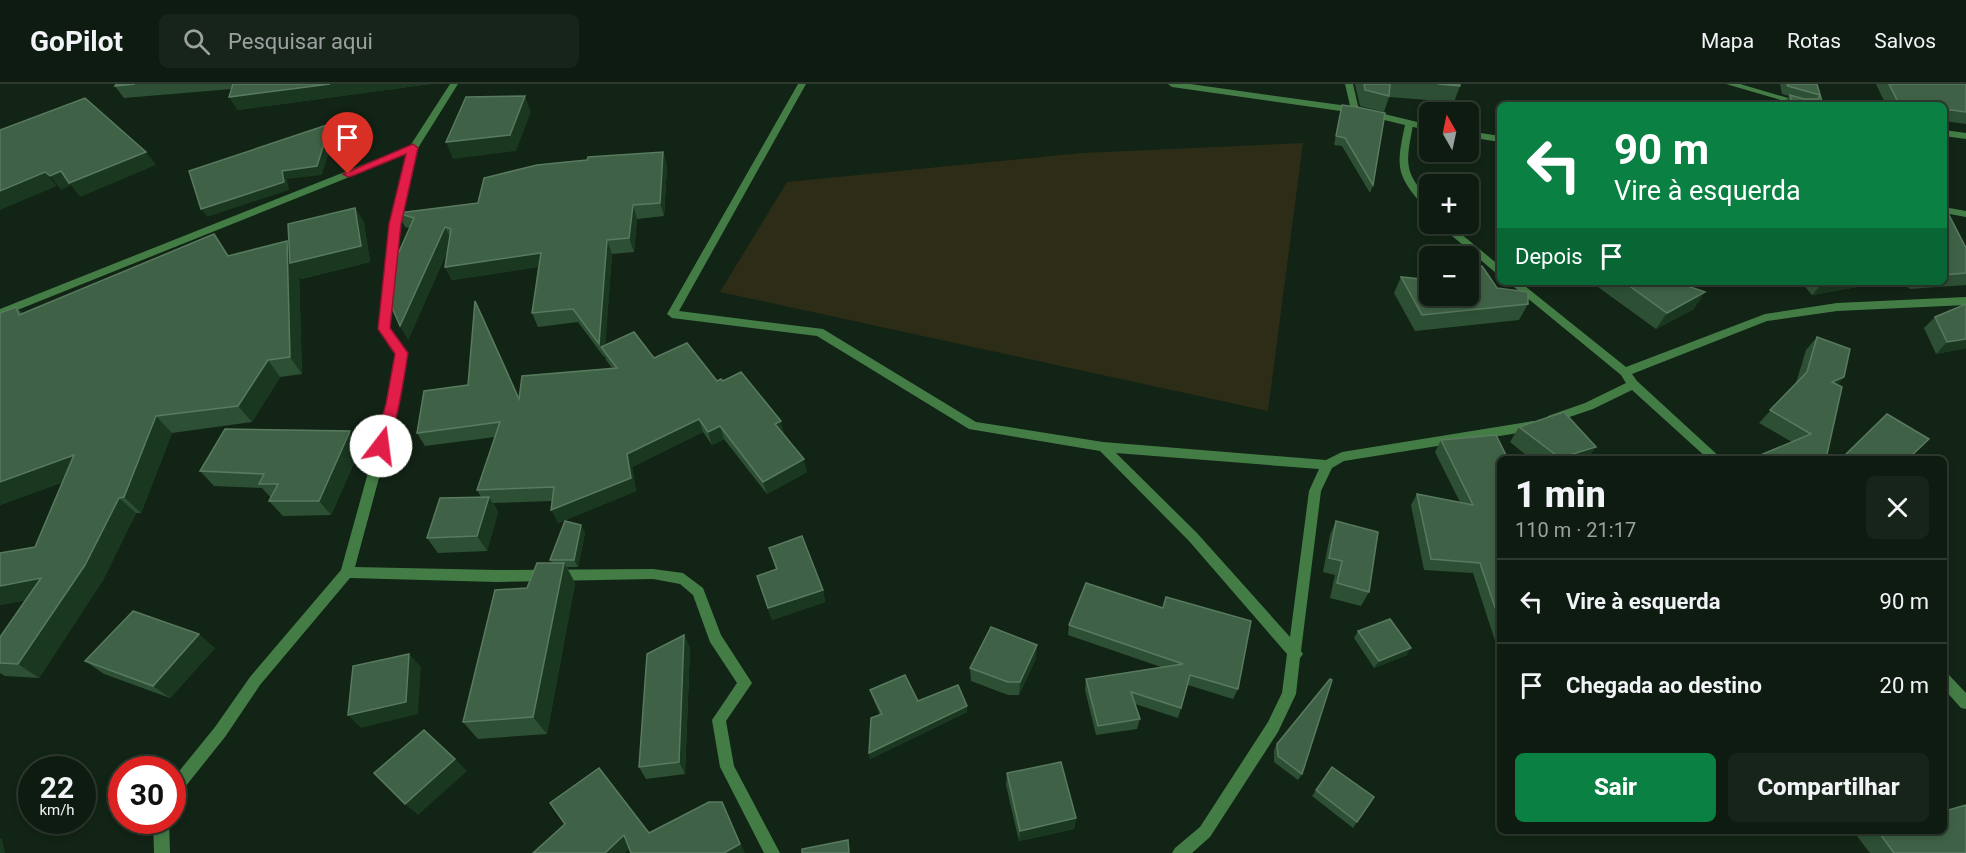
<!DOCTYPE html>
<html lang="pt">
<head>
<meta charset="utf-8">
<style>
	:root { --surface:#0e1b10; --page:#172419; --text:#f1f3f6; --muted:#9ba19f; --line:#2e3930; --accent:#0b8043 }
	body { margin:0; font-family:Roboto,sans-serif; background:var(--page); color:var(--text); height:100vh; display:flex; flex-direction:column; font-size:22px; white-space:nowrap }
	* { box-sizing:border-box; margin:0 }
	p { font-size:20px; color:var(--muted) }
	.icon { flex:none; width:33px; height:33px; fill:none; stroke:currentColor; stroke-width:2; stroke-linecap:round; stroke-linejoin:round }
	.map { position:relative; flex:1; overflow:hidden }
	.drawer { position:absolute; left:1497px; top:372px; width:450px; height:378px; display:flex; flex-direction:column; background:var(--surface); border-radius:9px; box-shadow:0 3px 9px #0003,0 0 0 2px var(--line) }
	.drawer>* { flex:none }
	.banner { position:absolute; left:1497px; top:18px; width:450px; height:183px; border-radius:9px; box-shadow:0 3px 9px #0003,0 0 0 2px var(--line); background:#0b8043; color:#fff; overflow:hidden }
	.needle { width:39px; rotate:351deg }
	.tools { position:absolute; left:1419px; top:18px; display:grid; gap:12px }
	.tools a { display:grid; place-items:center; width:60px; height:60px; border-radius:9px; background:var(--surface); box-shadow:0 3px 9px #0003,0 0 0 2px var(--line); font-size:30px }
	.speed { position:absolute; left:18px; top:672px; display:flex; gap:12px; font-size:30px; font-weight:700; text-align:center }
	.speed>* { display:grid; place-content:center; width:78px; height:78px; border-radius:50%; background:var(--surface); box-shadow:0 3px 9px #0003,0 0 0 2px var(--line); line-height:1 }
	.speed small { font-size:15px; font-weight:400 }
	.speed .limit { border:9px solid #d22; background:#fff; color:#111 }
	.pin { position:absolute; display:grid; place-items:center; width:51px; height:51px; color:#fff; margin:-62px -26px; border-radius:50% 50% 50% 0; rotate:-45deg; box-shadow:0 0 6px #0007 }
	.pin .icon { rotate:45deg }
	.me { position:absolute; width:66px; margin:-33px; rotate:15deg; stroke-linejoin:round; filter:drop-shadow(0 0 4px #0008) }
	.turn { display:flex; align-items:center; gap:21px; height:126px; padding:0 18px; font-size:27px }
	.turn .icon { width:78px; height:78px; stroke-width:2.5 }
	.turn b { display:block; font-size:42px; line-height:51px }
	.then { display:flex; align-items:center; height:57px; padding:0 18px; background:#0003; gap:12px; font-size:22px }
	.round { display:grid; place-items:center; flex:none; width:63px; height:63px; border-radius:9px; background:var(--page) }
	.overview { display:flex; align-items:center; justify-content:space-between; height:102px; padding:0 18px }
	h1 { font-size:36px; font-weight:800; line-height:45px }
	.cta { display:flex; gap:12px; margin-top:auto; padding:12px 18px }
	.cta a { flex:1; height:69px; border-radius:9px; background:var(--accent); color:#fff; font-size:24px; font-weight:800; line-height:69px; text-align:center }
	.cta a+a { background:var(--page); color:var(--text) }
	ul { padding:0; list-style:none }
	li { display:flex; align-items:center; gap:18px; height:84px; padding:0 18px; border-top:2px solid var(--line) }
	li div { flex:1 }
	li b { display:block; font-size:22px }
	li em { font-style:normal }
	header { display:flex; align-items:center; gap:36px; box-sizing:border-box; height:84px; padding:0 30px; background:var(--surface); border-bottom:2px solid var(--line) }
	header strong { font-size:28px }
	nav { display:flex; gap:33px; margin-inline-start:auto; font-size:21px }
	.search { width:420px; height:54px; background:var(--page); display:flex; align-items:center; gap:15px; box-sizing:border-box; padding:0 21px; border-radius:9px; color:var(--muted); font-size:22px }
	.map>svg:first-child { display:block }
	.green { fill:#2d2c16 }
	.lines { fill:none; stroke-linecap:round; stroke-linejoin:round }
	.minor { fill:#437d45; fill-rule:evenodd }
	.tertiary { fill:#437d45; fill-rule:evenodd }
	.wall { fill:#2d5034 }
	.shaded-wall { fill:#1a3720 }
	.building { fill:#3f6246; stroke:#587a5e; stroke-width:1.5 }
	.route { fill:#e11d48; stroke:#92132f; stroke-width:1.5 }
</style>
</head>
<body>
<header>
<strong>GoPilot</strong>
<div class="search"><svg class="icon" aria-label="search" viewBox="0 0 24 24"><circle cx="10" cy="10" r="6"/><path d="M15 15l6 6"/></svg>Pesquisar aqui</div>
<nav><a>Mapa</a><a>Rotas</a><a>Salvos</a></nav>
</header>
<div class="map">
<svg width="1966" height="769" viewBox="0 0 1966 769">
	<rect width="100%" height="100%" fill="#122415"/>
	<path class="green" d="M 1303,59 L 1268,327 L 720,208 L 787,98 L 1082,69 Z"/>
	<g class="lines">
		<g class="minor">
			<path d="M 450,0 L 458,0 L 418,64 L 400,140 L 389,245 L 406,269 L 399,320 L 355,483 L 497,486 L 653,485 L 683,489 L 703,504 L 721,551 L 752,599 L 726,637 L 734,682 L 780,769 L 764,769 L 720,683 L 712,636 L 737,599 L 710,558 L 693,511 L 680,500 L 653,495 L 497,498 L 350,494 L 260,601 L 225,653 L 177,713 L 172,715 L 172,696 L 215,643 L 250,593 L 341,486 L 387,320 L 395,269 L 379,245 L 390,140 L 407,70 L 0,233 L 0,225 L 410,62 Z"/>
			<path d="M 798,0 L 806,0 L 679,227 L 823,245 L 976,338 L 1103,358 L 1326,376 L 1342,368 L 1533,337 L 1539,341 L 1537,344 L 1512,350 L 1344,377 L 1332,384 L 1321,407 L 1301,567 L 1303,570 L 1300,574 L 1296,610 L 1278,648 L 1210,753 L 1192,769 L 1172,769 L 1175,764 L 1200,743 L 1268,638 L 1282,609 L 1287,570 L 1189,457 L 1100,367 L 969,345 L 817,252 L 672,234 L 667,230 ZM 1116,369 L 1319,385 L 1309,407 L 1290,553 L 1197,449 Z"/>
			<path d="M 1345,0 L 1353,0 L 1359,26 L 1358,28 L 1352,28 L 1351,26 Z"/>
			<path d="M 1726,0 L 1740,0 L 1812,21 L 1798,21 Z"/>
			<path d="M 1409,38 L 1413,41 C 1406,79 1403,87 1430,117 L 1430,127 L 1427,126 C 1397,92 1395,86 1405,41 Z"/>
			<path d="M 1944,46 L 1966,49 L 1966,55 L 1944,52 Z"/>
			<path d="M 1438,140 L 1449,140 L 1500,182 L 1500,190 L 1496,189 Z"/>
			<path d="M 1508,198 L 1520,198 L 1626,283 L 1765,230 L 1837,219 L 1966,213 L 1966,221 L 1837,227 L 1767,237 L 1632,290 L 1637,297 L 1722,375 L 1708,375 L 1632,306 L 1593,325 L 1552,339 L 1548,338 L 1546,335 L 1548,332 L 1585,319 L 1626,299 L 1621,291 Z"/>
			<path d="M 1944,589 L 1949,591 L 1966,609 L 1966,625 L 1961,624 L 1944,605 Z"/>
			<path d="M 153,736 L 169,736 L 170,769 L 154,769 Z"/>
		</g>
		<g class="tertiary">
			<path d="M 1168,0 L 1190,0 L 1355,23 L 1430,41 L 1430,47 L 1355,29 L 1172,3 Z"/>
			<path d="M 1468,47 L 1500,52 L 1500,58 L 1468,53 Z"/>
			<path d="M 1944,123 L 1966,127 L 1966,133 L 1944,129 Z"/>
		</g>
	</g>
	<g class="wall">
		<path d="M 116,0 L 430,0 L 237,26 L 232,5 L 124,14 L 115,2 Z"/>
		<path d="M 1355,0 L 1460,0 L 1460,2 L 1454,18 L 1389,13 L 1384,28 L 1360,22 Z"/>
		<path d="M 1780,0 L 1817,0 L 1823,21 L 1785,21 L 1784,19 L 1789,12 L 1782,10 Z"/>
		<path d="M 1876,0 L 1966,0 L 1966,40 L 1944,37 L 1944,21 L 1886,21 Z"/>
		<path d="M 1342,21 L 1373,101 L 1370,109 L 1342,62 L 1334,61 Z"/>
		<path d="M 663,68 L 667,82 L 664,132 L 637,135 L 634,168 L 612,170 L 605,261 L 654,274 L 717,297 L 723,297 L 784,350 L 783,350 L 807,388 L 767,410 L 724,355 L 712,361 L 703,348 L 632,383 L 636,407 L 558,439 L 552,417 L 493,419 L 498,428 L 487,467 L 438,469 L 427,454 L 481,413 L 477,406 L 495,353 L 425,362 L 417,349 L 468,301 L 482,230 L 519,314 L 613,285 L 606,276 L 605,272 L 604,273 L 578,238 L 538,243 L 532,229 L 538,183 L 452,196 L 445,183 L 447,168 L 408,256 L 394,179 L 410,144 L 405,143 L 398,129 L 478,119 Z"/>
		<path d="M 355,124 L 364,139 L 370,178 L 301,195 L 299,192 L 302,290 L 280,293 L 252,338 L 172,349 L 141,429 L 136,429 L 103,496 L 39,594 L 5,592 L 0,589 L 0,553 L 26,516 L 0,521 L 0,469 L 35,463 L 63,398 L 0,421 L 0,229 L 16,223 L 23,230 L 229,172 L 287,157 L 289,161 Z"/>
		<path d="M 1944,126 L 1966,164 L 1966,201 L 1910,205 L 1903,198 L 1944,198 Z"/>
		<path d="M 1401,193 L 1497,204 L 1528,220 L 1519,236 L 1415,247 L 1394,209 Z"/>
		<path d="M 1591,198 L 1685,198 L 1678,199 L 1694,225 L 1656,245 Z"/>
		<path d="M 1801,198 L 1862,198 L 1857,203 L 1812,211 Z"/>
		<path d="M 1935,233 L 1966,264 L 1936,270 L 1924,244 Z"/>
		<path d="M 1817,253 L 1844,293 L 1837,301 L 1826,375 L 1792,358 L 1759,339 L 1796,299 L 1806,266 Z"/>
		<path d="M 1519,343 L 1596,363 L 1587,375 L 1531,375 L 1510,358 Z"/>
		<path d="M 1441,356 L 1500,375 L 1500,572 L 1473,489 L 1424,486 L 1411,421 L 1417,410 L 1460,418 L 1435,368 Z"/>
		<path d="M 361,363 L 331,431 L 283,432 L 269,417 L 271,414 L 262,404 L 214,402 L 200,387 Z"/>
		<path d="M 1336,437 L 1369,508 L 1361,522 L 1330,514 L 1335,491 L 1323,488 L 1330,451 Z"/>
		<path d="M 585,449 L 578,483 L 567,483 L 575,499 L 547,650 L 478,655 L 463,638 L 527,504 L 552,479 L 550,476 Z"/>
		<path d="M 769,464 L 823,506 L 825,518 L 772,536 L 757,492 L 776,486 Z"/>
		<path d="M 1086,499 L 1238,605 L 1233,615 L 1188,601 L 1178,634 L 1135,620 L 1140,635 L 1137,645 L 1096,651 L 1085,606 L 1086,595 L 1161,583 L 1068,551 L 1069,541 Z"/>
		<path d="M 1358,547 L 1407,571 L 1374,584 L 1354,554 Z"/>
		<path d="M 684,551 L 690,564 L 685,690 L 646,695 L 639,683 Z"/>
		<path d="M 215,564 L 170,614 L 104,590 L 85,577 Z"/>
		<path d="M 1036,574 L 1019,611 L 1008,611 L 971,597 L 970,584 Z"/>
		<path d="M 870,606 L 918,617 L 967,628 L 870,675 L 869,669 L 880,631 L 872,612 Z"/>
		<path d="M 1277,660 L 1302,690 L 1298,696 L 1274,678 L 1274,666 Z"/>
		<path d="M 1332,683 L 1357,738 L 1353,744 L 1312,712 Z"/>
		<path d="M 1007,689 L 1076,734 L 1074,745 L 1019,757 L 1006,701 Z"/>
		<path d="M 1853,747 L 1944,747 L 1966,769 L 1870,769 Z"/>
	</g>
	<g class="shaded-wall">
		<path d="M 330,0 L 430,0 L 237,26 L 229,13 Z"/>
		<path d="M 525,12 L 531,28 L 516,67 L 453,75 L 446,58 Z"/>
		<path d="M 330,40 L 335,48 L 322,91 L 287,95 L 289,106 L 207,133 L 201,125 L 282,87 Z"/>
		<path d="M 146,68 L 156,81 L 80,113 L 71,101 L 61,106 L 50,92 L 61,87 Z"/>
		<path d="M 663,68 L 667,82 L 664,132 L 660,119 Z"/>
		<path d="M 45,88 L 57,102 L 0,126 L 0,107 Z"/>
		<path d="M 633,121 L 637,135 L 634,168 L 629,154 Z"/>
		<path d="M 355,124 L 364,139 L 370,178 L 301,195 L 299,192 L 302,290 L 290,273 L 287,157 L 298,174 Z"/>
		<path d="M 445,143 L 452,157 L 408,256 L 400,242 Z"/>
		<path d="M 607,156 L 612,170 L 605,268 L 601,263 L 604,273 L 599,260 Z"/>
		<path d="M 541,169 L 546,182 L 452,196 L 445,183 Z"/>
		<path d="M 1836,198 L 1862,198 L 1857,203 L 1812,211 L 1821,201 Z"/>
		<path d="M 1705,208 L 1694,225 L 1656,245 L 1667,229 Z"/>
		<path d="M 475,217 L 482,230 L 526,329 L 519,315 Z"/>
		<path d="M 1966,255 L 1966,264 L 1936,270 L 1947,258 Z"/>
		<path d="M 268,276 L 280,293 L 252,338 L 238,322 Z"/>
		<path d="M 1844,293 L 1832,306 L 1832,298 Z"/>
		<path d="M 156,332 L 172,349 L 141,429 L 124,413 Z"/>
		<path d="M 699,335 L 703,348 L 632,383 L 636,407 L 558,439 L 551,426 L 627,370 Z"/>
		<path d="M 781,337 L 784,350 L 778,353 L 775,340 Z"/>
		<path d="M 720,342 L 724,355 L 712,361 L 708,348 Z"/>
		<path d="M 350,347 L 361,363 L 331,431 L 319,417 Z"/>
		<path d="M 1596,363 L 1587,375 L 1559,375 L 1560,374 Z"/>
		<path d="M 74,371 L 92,387 L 0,421 L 0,398 Z"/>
		<path d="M 804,375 L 807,388 L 767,410 L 763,398 Z"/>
		<path d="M 489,413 L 498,428 L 487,467 L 477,452 Z"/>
		<path d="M 119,414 L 136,429 L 103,496 L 39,594 L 18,580 Z"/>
		<path d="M 581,441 L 585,449 L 578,483 L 574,476 Z"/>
		<path d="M 564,479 L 575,499 L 547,650 L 533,633 Z"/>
		<path d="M 41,494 L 61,509 L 0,521 L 0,502 Z"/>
		<path d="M 823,506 L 825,518 L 772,536 L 768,524 Z"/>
		<path d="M 199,550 L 215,564 L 170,614 L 153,602 Z"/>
		<path d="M 684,551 L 690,564 L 685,690 L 679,678 Z"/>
		<path d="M 1037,561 L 1036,574 L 1019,611 L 1020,598 Z"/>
		<path d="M 1411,564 L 1407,571 L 1374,584 L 1379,577 Z"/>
		<path d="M 409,570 L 421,583 L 418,630 L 361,644 L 348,631 Z"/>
		<path d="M 967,622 L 967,628 L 870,675 L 869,669 Z"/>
		<path d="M 455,675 L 467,687 L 418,731 L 405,720 Z"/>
		<path d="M 722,718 L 728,730 L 745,769 L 724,769 Z"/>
		<path d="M 1076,734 L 1074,745 L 1019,757 L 1020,747 Z"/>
		<path d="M 624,751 L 632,762 L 625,769 L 605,769 Z"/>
		<path d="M 0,754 L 2,755 L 5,769 L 0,769 Z"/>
	</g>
	<g class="building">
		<path d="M 116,0 L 135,0 L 115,2 Z"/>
		<path d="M 233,0 L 330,0 L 229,13 Z"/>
		<path d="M 1364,0 L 1390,0 L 1389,12 L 1365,6 Z"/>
		<path d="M 1438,0 L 1460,0 L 1460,2 Z"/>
		<path d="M 1787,0 L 1817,0 L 1823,21 L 1792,21 L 1790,11 L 1804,15 L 1818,15 L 1820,11 L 1788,2 Z"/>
		<path d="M 1889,0 L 1966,0 L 1966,28 L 1944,25 L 1944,21 L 1918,21 L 1898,18 Z"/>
		<path d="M 525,12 L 510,51 L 446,58 L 466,13 Z"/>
		<path d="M 85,14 L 146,68 L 69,99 L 61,87 L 50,92 L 45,88 L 0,107 L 0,46 Z"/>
		<path d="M 1342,21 L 1357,23 L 1385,29 L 1373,101 L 1345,54 L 1336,52 Z"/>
		<path d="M 330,40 L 317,82 L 282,87 L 284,98 L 201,125 L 189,87 Z"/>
		<path d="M 663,68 L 660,119 L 633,121 L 629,154 L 607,156 L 599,260 L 573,225 L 532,229 L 541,169 L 445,183 L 451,145 L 445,143 L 400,242 L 386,210 L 389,177 L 394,179 L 414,134 L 398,129 L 478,119 L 484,94 L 537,81 L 587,76 L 588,73 Z"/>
		<path d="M 355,124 L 361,162 L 290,179 L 288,140 Z"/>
		<path d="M 1944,126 L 1947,127 L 1966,164 L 1966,189 L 1944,191 Z"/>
		<path d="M 214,150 L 228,172 L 287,157 L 290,273 L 268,276 L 238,322 L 156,332 L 124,413 L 119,414 L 85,481 L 18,580 L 0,579 L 0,553 L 41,494 L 0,502 L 0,469 L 35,463 L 74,371 L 0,398 L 0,229 L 16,223 L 19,231 Z"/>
		<path d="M 1482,182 L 1497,204 L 1528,208 L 1528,220 L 1422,231 L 1401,193 L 1430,196 L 1430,212 L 1468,212 L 1468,183 Z"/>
		<path d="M 1624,198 L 1676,198 L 1705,208 L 1667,229 Z"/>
		<path d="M 1818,198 L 1836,198 L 1821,201 Z"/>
		<path d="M 475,217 L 519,315 L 522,292 L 617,284 L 601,263 L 634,248 L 654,274 L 687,259 L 717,297 L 721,295 L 723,297 L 741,288 L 781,337 L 775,340 L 804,375 L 763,398 L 720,342 L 708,348 L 699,335 L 627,370 L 631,394 L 551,426 L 554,403 L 477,406 L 500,338 L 417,349 L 424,307 L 468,301 Z"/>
		<path d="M 1966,220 L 1966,255 L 1947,258 L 1935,233 Z"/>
		<path d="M 1817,253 L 1850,265 L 1844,293 L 1832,298 L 1842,303 L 1826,375 L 1751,375 L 1811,350 L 1770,326 L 1807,288 Z"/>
		<path d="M 1564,328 L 1596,363 L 1560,374 L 1519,343 Z"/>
		<path d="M 1887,330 L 1929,355 L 1908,375 L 1841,375 Z"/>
		<path d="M 225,345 L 350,347 L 319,417 L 269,417 L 278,400 L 259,400 L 264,390 L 200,387 Z"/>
		<path d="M 1496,351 L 1508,375 L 1500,375 L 1500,538 L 1480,479 L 1431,475 L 1417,410 L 1473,421 L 1441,356 Z"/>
		<path d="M 489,413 L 477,452 L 427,454 L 440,414 Z"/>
		<path d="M 565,437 L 581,441 L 574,476 L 550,476 Z"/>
		<path d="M 1336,437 L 1378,448 L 1369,508 L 1337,499 L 1342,477 L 1329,474 Z"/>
		<path d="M 802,452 L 823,506 L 768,524 L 757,492 L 777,485 L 769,464 Z"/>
		<path d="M 537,479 L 564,479 L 533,633 L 463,638 L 495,506 L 527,504 Z"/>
		<path d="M 1086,499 L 1163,524 L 1166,513 L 1251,537 L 1238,605 L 1190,591 L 1181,624 L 1131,608 L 1140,635 L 1098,642 L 1086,595 L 1183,580 L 1069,541 Z"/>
		<path d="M 133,527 L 199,550 L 153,602 L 85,577 Z"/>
		<path d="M 1390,535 L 1411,564 L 1379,577 L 1358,547 Z"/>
		<path d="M 991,543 L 1037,561 L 1020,598 L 1008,598 L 970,584 Z"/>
		<path d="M 684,551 L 679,678 L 639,683 L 647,570 Z"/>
		<path d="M 409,570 L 406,618 L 348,631 L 353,582 Z"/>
		<path d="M 905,591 L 918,617 L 958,601 L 967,622 L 869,669 L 871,634 L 882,630 L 870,606 Z"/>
		<path d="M 1330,595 L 1332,596 L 1302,690 L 1278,672 L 1277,660 Z"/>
		<path d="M 424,646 L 455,675 L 405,720 L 374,689 Z"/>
		<path d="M 1061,678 L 1076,734 L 1020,747 L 1007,689 Z"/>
		<path d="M 1332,683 L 1374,713 L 1357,738 L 1316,706 Z"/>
		<path d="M 599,684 L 649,749 L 709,718 L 722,718 L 740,760 L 724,769 L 631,769 L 624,751 L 605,769 L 533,769 L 565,740 L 550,719 Z"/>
		<path d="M 1966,721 L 1966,769 L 1894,769 L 1878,747 L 1944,747 L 1944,726 L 1945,727 Z"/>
		<path d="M 848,756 L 849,769 L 802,769 L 802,765 Z"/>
	</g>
	<path class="route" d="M 413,60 L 418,64 L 401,140 L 390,244 L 408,269 C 405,286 395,363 381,367 L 374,362 L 386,320 L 395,270 L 378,245 L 389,140 L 406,70 L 352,92 L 348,93 L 343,90 Z"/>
</svg>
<div class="tools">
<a><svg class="needle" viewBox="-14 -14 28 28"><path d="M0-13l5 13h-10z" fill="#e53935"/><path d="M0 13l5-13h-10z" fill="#9ba19f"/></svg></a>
<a>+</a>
<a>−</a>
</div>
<div class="speed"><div>22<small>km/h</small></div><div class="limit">30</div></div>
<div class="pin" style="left:348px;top:90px;background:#d93025"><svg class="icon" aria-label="arrive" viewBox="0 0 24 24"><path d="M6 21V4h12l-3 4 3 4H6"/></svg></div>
<svg class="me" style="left:381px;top:362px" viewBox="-20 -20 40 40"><circle r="19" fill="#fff"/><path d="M0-13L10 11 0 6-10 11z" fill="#e11d48"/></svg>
<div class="banner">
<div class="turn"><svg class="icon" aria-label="left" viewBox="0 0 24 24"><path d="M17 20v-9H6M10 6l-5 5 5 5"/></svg><div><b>90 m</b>Vire à esquerda</div></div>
<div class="then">Depois<svg class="icon" aria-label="arrive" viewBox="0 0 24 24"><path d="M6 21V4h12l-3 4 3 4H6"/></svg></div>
</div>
<section class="drawer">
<div class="overview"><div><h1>1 min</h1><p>110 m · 21:17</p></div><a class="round"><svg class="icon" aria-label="close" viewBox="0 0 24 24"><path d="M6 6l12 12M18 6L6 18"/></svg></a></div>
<ul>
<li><svg class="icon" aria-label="left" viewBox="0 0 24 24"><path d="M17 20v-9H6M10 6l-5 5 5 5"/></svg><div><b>Vire à esquerda</b></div><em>90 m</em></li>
<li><svg class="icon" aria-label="arrive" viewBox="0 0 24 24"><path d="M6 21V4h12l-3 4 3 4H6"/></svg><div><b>Chegada ao destino</b></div><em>20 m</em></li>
</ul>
<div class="cta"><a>Sair</a><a>Compartilhar</a></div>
</section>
</div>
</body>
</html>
